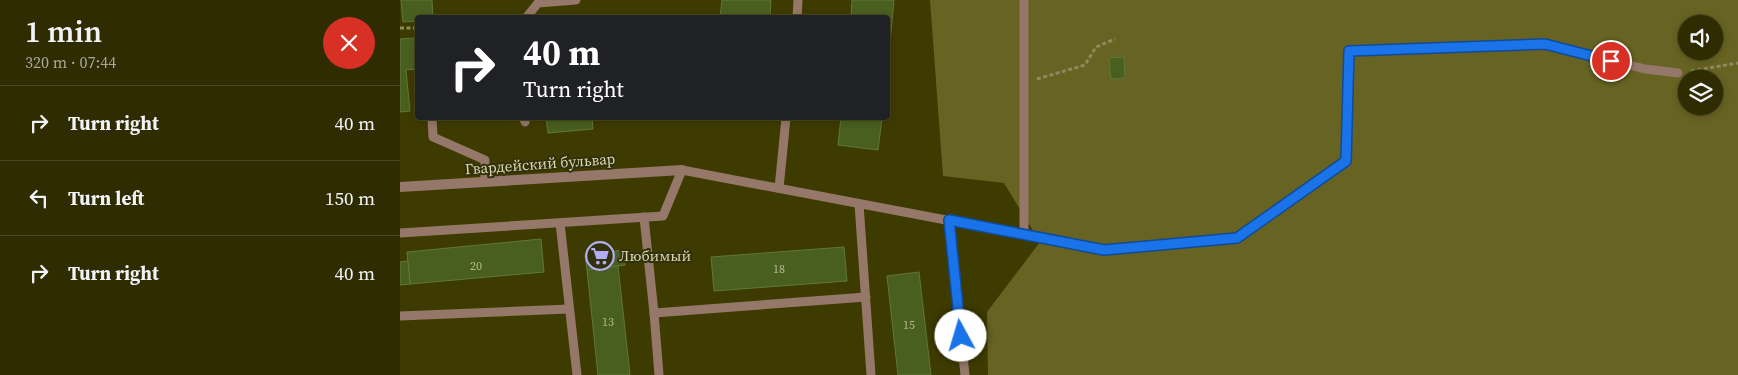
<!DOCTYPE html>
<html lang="en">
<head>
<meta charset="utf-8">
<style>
	:root { --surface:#2e2c00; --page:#36340a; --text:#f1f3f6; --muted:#a7a799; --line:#494822 }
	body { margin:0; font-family:"Source Serif 4",serif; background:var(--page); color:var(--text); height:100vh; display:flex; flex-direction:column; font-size:19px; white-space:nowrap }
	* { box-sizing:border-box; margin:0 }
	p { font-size:16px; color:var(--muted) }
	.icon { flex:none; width:28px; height:28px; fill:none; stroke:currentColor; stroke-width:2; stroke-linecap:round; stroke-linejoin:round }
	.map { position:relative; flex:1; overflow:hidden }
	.details { display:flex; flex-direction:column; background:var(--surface); width:400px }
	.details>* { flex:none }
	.banner { position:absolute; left:15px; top:15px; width:475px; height:105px; border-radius:5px; box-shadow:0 2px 8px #0003,0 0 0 1px var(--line); background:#202124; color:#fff; overflow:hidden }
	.tools { position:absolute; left:1278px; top:15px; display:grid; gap:10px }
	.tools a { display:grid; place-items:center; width:45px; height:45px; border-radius:50%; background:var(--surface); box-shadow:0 2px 8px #0003,0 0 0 1px var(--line); font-size:25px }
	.pin { position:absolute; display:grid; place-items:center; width:42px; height:42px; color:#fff; margin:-21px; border:2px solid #fff; border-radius:50%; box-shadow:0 1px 5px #0007 }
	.me { position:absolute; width:55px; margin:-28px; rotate:354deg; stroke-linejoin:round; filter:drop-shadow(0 0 4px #0008) }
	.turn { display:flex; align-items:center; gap:18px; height:105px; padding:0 25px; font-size:22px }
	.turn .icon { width:65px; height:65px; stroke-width:2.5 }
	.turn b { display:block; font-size:35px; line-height:42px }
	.round { display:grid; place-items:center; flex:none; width:52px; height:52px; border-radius:26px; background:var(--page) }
	.overview { display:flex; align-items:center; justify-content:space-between; height:85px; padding:0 25px }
	h1 { font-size:30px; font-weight:600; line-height:38px }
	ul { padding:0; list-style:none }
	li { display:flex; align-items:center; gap:15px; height:75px; padding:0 25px; border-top:1px solid var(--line) }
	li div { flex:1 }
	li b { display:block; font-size:19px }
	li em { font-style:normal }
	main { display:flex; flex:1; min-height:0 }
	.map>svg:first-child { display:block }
	.forest { fill:#676322; fill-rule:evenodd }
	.building { fill:#495f1f; stroke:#607838 }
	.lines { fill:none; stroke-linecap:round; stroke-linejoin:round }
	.path { stroke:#8d8b5c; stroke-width:3; stroke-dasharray:4 2.5; stroke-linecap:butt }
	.lane { stroke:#96786a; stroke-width:9 }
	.street { stroke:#96786a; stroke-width:10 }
	.route-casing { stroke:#114b97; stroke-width:12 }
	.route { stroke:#1a73e8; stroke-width:9 }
	.labels { text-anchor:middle; stroke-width:4; stroke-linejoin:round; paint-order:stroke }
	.number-label { font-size:12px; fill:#b5ba90 }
	.street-label { font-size:15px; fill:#d9d8b5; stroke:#333109 }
	.poi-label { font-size:15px; fill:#d9d8b5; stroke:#333109; text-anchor:start }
</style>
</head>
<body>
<main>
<section class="details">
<div class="overview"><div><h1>1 min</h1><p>320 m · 07:44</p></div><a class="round" style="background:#d93025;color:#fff"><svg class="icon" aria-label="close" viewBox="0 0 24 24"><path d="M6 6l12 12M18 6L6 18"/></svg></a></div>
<ul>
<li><svg class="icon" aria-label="right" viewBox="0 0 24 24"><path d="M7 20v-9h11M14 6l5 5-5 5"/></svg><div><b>Turn right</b></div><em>40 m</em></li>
<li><svg class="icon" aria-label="left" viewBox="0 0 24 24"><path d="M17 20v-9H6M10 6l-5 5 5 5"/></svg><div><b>Turn left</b></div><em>150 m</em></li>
<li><svg class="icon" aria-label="right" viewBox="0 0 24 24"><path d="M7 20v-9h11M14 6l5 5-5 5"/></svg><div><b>Turn right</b></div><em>40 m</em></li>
</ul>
</section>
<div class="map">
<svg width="1338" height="375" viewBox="0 0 1338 375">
	<rect width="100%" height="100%" fill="#3e3b00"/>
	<path class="forest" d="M 530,0 L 1338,0 L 1338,375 L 588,375 L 587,312 L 640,242 L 604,183 L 543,176 ZM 1286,24 L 1314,24 L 1314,51 L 1286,51 ZM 1286,79 L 1314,79 L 1314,106 L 1286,106 Z"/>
	<g class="building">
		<path d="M 1,0 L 32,0 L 33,18 L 18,18 L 18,21 L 3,22 Z"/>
		<path d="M 322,0 L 371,0 L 370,18 L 320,18 Z"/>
		<path d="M 452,0 L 494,0 L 488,63 L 488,18 L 451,18 Z"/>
		<path d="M 14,38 L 17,69 L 6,70 L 10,111 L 0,112 L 0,39 Z"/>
		<path d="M 724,57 L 725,78 L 711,79 L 709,58 Z"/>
		<path d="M 146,118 L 192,118 L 193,129 L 148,133 Z"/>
		<path d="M 441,118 L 482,118 L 478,150 L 438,145 Z"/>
		<path d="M 141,239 L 144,272 L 10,284 L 7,252 Z"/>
		<path d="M 444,247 L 447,281 L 314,291 L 311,257 Z"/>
		<path d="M 223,250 L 225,265 L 187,270 L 185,255 Z"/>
		<path d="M 8,261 L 10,284 L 0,285 L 0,262 Z"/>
		<path d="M 218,266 L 230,375 L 198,375 L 187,270 Z"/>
		<path d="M 519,272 L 531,375 L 498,375 L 487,276 Z"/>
	</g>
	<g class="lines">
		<g class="path">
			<path d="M 0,28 L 18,28"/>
			<path d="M 1291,71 L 1338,63"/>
			<path d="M 637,79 L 685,65 L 696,47 L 715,39"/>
		</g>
		<g class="lane">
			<path d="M 126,18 L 138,3 L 176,0"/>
			<path d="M 397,18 L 398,0"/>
			<path d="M 32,118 L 33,137 L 85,160 L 85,182"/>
			<path d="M 124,118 L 125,122"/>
			<path d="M 379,188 L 386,118"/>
			<path d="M 459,204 L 471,375"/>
			<path d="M 244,217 L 254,313"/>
			<path d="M 549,220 L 565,375"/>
			<path d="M 160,223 L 177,375"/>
			<path d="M 0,233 L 263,216 L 282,170 L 704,250 L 837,239 L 946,161 L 949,51 L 1145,44 L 1245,69 L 1278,73"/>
			<path d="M 624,235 L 624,0"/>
			<path d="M 0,316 L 169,309"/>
			<path d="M 259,375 L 254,313 L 466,297"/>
		</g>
		<path class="street" d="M 0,187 L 282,170"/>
	</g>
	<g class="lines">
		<defs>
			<path id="route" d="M 561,336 L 549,220 L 704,250 L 837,238 L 946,161 L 949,51 L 1145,44 L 1211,61"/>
		</defs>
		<use href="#route" class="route-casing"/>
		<use href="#route" class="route"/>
	</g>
	<defs>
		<symbol id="supermarket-ring" viewBox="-11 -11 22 22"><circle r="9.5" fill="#333109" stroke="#b2adf9" stroke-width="1.5"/><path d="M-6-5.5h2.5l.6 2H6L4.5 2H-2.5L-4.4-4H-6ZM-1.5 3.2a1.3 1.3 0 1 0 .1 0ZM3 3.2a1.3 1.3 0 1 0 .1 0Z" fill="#b2adf9"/></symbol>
	</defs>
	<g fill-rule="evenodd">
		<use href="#supermarket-ring" x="184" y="240" width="32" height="32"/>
	</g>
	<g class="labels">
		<g class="number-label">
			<text x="76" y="270">20</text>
			<text x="379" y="273">18</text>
			<text x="208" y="326">13</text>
			<text x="509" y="329">15</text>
		</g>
		<g class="street-label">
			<text transform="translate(140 164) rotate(-4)" y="5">Гвардейский бульвар</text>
		</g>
		<g class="poi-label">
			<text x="219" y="261">Любимый</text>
		</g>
	</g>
</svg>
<div class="tools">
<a><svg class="icon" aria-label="sound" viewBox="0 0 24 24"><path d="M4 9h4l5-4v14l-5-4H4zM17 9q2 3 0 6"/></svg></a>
<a><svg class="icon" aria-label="layers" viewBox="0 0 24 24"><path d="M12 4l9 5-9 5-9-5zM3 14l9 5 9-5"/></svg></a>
</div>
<div class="pin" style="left:1211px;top:61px;background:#d93025"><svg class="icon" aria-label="arrive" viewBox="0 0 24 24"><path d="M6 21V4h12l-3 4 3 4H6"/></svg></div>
<svg class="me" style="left:561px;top:336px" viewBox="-20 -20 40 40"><circle r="19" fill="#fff"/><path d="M0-13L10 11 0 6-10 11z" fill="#1a73e8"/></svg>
<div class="banner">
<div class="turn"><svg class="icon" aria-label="right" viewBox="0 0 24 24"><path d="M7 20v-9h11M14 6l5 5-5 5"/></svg><div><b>40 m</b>Turn right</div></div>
</div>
</div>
</main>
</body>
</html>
